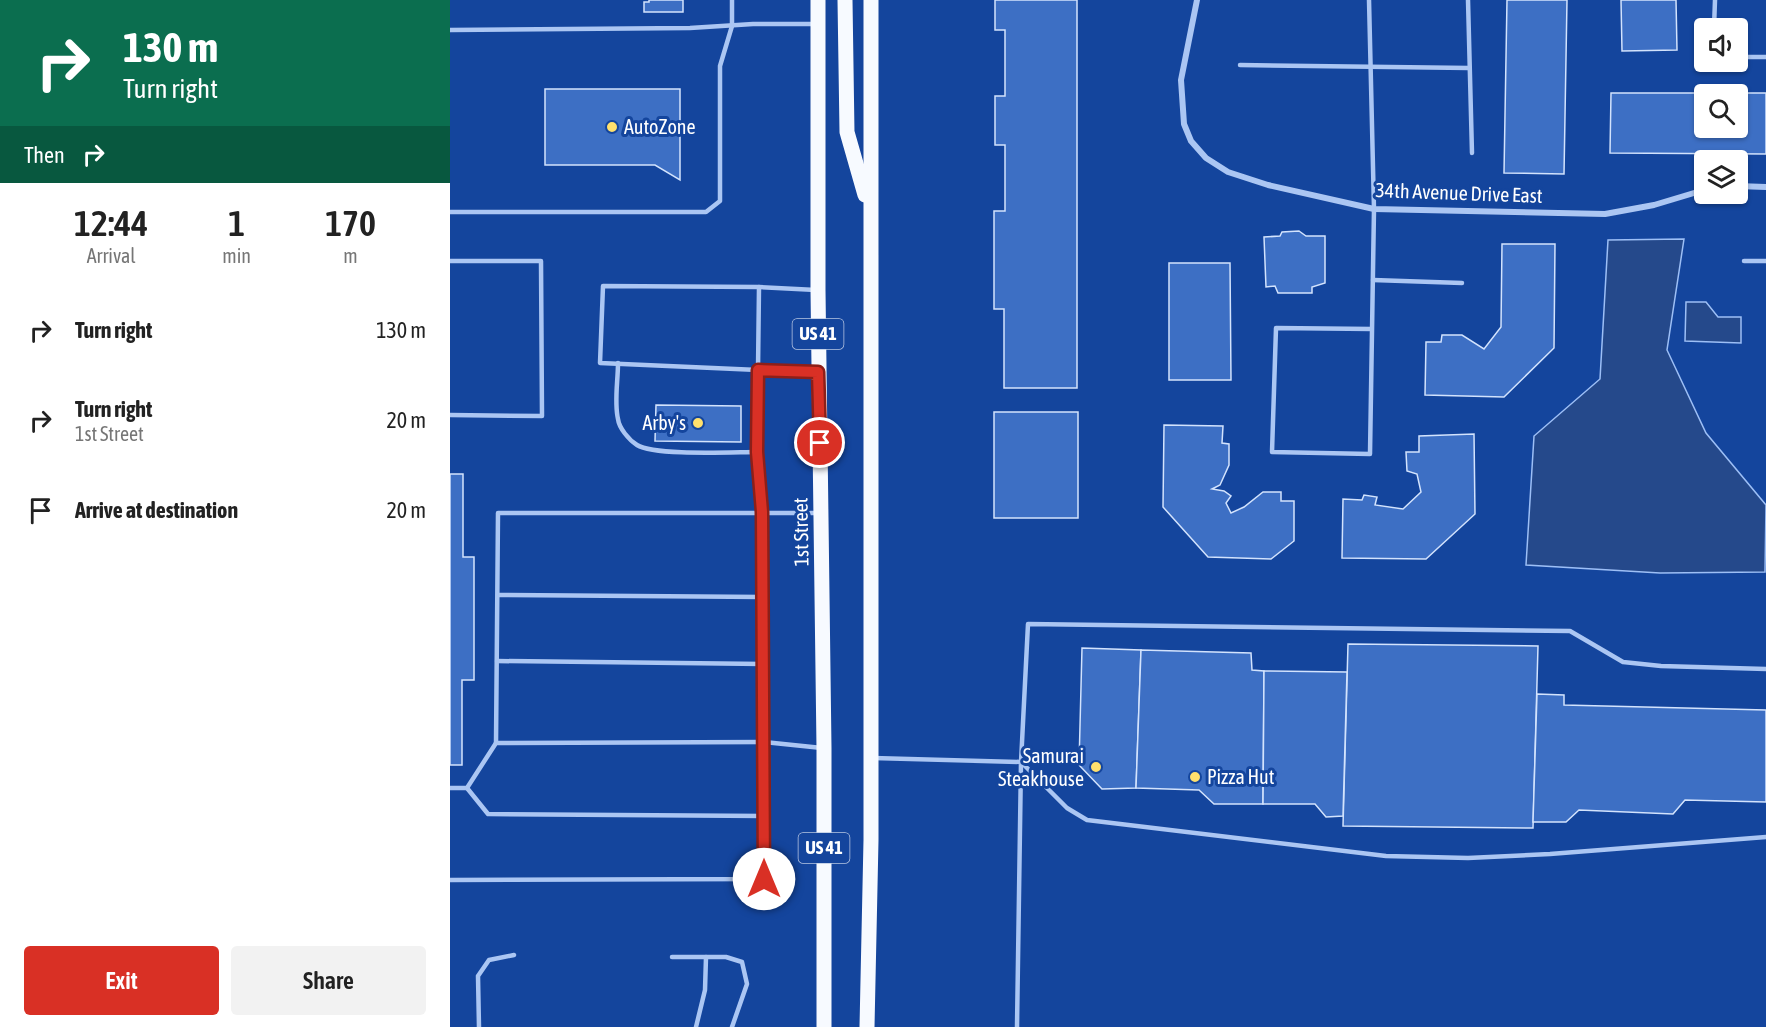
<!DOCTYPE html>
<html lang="en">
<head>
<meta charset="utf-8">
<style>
	:root { --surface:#fff; --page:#f2f2f2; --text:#222; --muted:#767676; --accent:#d93025 }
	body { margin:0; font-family:"Asap Condensed",sans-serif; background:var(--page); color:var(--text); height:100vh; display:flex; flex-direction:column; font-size:22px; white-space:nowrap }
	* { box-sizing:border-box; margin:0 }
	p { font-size:20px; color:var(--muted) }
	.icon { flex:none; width:33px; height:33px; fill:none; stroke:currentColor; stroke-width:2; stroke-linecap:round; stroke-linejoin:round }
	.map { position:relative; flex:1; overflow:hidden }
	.panel { display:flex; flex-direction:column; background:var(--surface); width:450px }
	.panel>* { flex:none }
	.guide { background:#0b6e4f; color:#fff; overflow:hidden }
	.buttons { position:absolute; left:1244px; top:18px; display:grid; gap:12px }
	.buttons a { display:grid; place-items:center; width:54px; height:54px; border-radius:6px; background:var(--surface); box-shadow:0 2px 4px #0004; font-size:30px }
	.pin { position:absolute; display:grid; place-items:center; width:51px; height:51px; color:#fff; margin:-26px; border:3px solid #fff; border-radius:50%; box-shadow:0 2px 6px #0007 }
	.me { position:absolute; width:66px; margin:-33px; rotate:0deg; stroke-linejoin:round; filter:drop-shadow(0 0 4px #0008) }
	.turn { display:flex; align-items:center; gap:21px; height:126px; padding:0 24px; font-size:27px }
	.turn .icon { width:78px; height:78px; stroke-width:2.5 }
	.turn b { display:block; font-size:42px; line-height:51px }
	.then { display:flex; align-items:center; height:57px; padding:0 24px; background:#0003; gap:12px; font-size:22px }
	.eta { display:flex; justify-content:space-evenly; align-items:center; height:102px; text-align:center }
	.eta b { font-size:36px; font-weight:600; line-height:42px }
	.button { display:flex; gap:12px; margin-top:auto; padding:12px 24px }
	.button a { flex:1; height:69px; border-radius:6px; background:var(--accent); color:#fff; font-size:24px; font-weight:600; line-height:69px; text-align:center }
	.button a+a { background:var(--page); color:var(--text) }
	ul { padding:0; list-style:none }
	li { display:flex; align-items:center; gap:18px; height:90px; padding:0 24px }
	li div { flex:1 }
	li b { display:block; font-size:22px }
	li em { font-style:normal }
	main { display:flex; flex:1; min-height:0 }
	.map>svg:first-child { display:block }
	.water { fill:#25498b; stroke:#9dbff6; stroke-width:1.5 }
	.building { fill:#3d6fc4; stroke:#d3e3fd; stroke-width:1.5; fill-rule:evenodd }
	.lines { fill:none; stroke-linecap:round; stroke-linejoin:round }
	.service { stroke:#abc6f3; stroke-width:4.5 }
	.minor { stroke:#abc6f3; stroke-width:6 }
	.primary { stroke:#f7faff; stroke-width:15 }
	.route-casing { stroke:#8d1f18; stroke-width:15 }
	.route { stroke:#d93025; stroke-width:10 }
	.poi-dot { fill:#ffe06d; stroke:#14459d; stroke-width:2 }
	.labels { text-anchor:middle; stroke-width:6; stroke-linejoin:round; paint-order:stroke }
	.shield { fill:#14459d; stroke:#b8c7e2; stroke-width:1.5 }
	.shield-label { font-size:18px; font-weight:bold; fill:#fff }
	.poi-label { font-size:20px; fill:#fff; stroke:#14459d; text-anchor:start }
	.street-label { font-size:20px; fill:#fff; stroke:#14459d }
</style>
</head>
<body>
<main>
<section class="panel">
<div class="guide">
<div class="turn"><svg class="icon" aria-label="right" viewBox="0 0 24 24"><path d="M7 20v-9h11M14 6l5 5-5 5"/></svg><div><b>130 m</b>Turn right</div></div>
<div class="then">Then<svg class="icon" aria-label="right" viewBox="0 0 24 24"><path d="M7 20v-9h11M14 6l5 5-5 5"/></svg></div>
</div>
<div class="eta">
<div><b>12:44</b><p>Arrival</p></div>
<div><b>1</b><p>min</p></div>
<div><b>170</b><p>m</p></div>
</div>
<ul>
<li><svg class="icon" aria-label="right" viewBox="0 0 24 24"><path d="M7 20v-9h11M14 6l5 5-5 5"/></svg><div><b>Turn right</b></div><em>130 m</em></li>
<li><svg class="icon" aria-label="right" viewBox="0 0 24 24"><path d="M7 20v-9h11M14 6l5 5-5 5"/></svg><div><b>Turn right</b><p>1st Street</p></div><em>20 m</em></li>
<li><svg class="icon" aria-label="arrive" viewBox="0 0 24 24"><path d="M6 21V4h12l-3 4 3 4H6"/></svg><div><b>Arrive at destination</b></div><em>20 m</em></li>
</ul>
<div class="button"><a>Exit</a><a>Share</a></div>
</section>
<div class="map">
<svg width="1316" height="1027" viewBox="0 0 1316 1027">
	<rect width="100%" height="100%" fill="#14459d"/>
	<g class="water">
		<path d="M 1234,239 L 1217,350 L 1256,433 L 1316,505 L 1315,572 L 1210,573 L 1076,565 L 1084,436 L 1150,379 L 1158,240 Z"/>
		<path d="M 1236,302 L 1256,302 L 1268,317 L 1291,317 L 1291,343 L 1235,341 Z"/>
	</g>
	<g class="building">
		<path d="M 199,0 L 233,0 L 233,12 L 194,12 L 194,2 L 199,2 Z"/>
		<path d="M 545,0 L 627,0 L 627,388 L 554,388 L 554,309 L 544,309 L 544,211 L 555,211 L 555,145 L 545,145 L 545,96 L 555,96 L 555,30 L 545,30 Z"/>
		<path d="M 1057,0 L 1117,0 L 1114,174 L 1054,173 Z"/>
		<path d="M 1171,0 L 1226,0 L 1227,50 L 1172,51 Z"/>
		<path d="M 95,89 L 230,89 L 230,180 L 205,165 L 95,165 Z"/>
		<path d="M 1161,93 L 1316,93 L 1316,154 L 1160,153 ZM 1254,94 L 1287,94 L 1287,128 L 1254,128 Z"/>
		<path d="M 849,231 L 856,236 L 875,236 L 875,283 L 862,287 L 862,293 L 828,293 L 825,286 L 816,287 L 814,237 L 830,236 L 832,232 Z"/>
		<path d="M 1052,244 L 1105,244 L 1104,348 L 1054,397 L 975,395 L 976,342 L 991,342 L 992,335 L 1012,335 L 1034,349 L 1051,327 Z"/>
		<path d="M 719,263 L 780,263 L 781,380 L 719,380 Z"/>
		<path d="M 206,405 L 291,406 L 291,442 L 205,441 Z"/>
		<rect x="544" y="412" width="84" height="106"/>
		<path d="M 714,425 L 773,426 L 772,443 L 779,444 L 779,465 L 770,485 L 762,489 L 774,491 L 781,496 L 776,503 L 781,513 L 794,507 L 813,492 L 831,492 L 831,501 L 844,501 L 844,541 L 821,559 L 758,557 L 713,507 Z"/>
		<path d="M 1024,434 L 1025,514 L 976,559 L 892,558 L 893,499 L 912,500 L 914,495 L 927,497 L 925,505 L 953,509 L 971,492 L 967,474 L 957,471 L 956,452 L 969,452 L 969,436 Z"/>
		<path d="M 0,474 L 13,474 L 13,557 L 24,557 L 24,680 L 12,680 L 12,765 L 0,765 Z"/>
		<path d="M 898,644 L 1088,646 L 1083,828 L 893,826 Z"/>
		<path d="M 632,648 L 691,650 L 686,788 L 652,789 L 629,765 Z"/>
		<path d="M 691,650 L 801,653 L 802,670 L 814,671 L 813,804 L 764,804 L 749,790 L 686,788 Z"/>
		<path d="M 814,671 L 897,672 L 893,816 L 876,817 L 865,804 L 813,804 Z"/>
		<path d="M 1087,694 L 1114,695 L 1114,705 L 1316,710 L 1316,802 L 1235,800 L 1223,814 L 1129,810 L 1116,822 L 1083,822 Z"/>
	</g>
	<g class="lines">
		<g class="service">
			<path d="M 919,0 L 924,209 L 920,454 L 822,452 L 826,328 L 922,329"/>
			<path d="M 1018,0 L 1022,153"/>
			<path d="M 1264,28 L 1265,0"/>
			<path d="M 0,30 L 240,28 L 303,24 L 366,24"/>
			<path d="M 1287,57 L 1316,57"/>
			<path d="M 790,65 L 1019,68"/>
			<path d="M 0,212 L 256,212 L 270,201 L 270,66 L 282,26 L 282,0"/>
			<path d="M 0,261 L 91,261 L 92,416 L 0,415"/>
			<path d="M 1294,261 L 1316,261"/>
			<path d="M 923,280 L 1012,283"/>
			<path d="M 309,287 L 366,290"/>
			<path d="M 168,363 C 168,381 164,402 168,419 C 169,428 179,440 187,445 C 204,456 283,452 307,452"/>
			<path d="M 48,595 L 312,597"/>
			<path d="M 47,661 L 313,664"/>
			<path d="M 1316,669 L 1211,666 L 1173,662 L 1120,631 L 578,624 L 571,762 L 617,808 L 637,820 L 936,856 L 1018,858 L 1100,854 L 1316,837"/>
			<path d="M 46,743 L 48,513 L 368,513"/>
			<path d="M 423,758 L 571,762 L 567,1027"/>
			<path d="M 0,788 L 17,788 L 46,743 L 314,742 L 372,748"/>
			<path d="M 17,788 L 38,814 L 314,816"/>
			<path d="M 0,880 L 314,879 L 312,512 L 307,452 L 308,370 L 150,363 L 153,286 L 309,287 L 308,370 L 366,372"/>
			<path d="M 222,957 L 276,957 L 292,962 L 297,984 L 282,1027"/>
			<path d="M 29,1027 L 28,976 L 39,960 L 64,955"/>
			<path d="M 246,1027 L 255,990 L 256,957"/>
		</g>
		<g class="minor">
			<path d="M 747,0 L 731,80 L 734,124 L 741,141 L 756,158 L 778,172 L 818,185 L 924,209 L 1155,214 L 1204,205 L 1254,190"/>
			<path d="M 1287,186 L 1316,187"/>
		</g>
		<g class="primary">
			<path d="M 368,0 L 368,290 L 374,748 L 374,1027"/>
			<path d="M 395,0 L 397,132 L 415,195"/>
			<path d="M 417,1027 L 421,840 L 421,0"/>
		</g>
	</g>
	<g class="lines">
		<defs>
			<path id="route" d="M 314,879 L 312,512 L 307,452 L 308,370 L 368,372 L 370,443"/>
		</defs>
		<use href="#route" class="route-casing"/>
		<use href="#route" class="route"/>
	</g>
	<g class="poi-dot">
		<circle cx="162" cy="127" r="6"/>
		<circle cx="248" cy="423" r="6"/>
		<circle cx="646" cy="767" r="6"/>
		<circle cx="745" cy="777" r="6"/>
	</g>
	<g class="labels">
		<g class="shield">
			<rect x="342.5" y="319" width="51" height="30" rx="4.5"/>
			<rect x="348.5" y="833" width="51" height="30" rx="4.5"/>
		</g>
		<g class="shield-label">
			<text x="368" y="340">US 41</text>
			<text x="374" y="854">US 41</text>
		</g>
		<g class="poi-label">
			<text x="174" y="134">AutoZone</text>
			<text x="236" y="430" text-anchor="end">Arby's</text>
			<text x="634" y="763" text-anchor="end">Samurai<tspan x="634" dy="23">Steakhouse</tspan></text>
			<text x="757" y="784">Pizza Hut</text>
		</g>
		<g class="street-label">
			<text transform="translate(1009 193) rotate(2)" y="7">34th Avenue Drive East</text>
			<text transform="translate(351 532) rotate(-91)" y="7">1st Street</text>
		</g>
	</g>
</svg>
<div class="buttons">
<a><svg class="icon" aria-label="sound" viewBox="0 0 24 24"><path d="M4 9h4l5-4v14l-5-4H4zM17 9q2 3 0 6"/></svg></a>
<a><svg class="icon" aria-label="search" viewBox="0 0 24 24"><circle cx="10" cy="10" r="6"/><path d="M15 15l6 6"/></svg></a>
<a><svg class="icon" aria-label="layers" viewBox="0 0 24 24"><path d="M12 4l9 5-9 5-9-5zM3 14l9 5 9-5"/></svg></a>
</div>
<div class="pin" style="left:370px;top:443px;background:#d93025"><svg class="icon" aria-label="arrive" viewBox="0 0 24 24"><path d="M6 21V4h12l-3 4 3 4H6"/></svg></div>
<svg class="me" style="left:314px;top:879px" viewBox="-20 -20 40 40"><circle r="19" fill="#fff"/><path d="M0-13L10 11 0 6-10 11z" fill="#d93025"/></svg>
</div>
</main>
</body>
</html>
